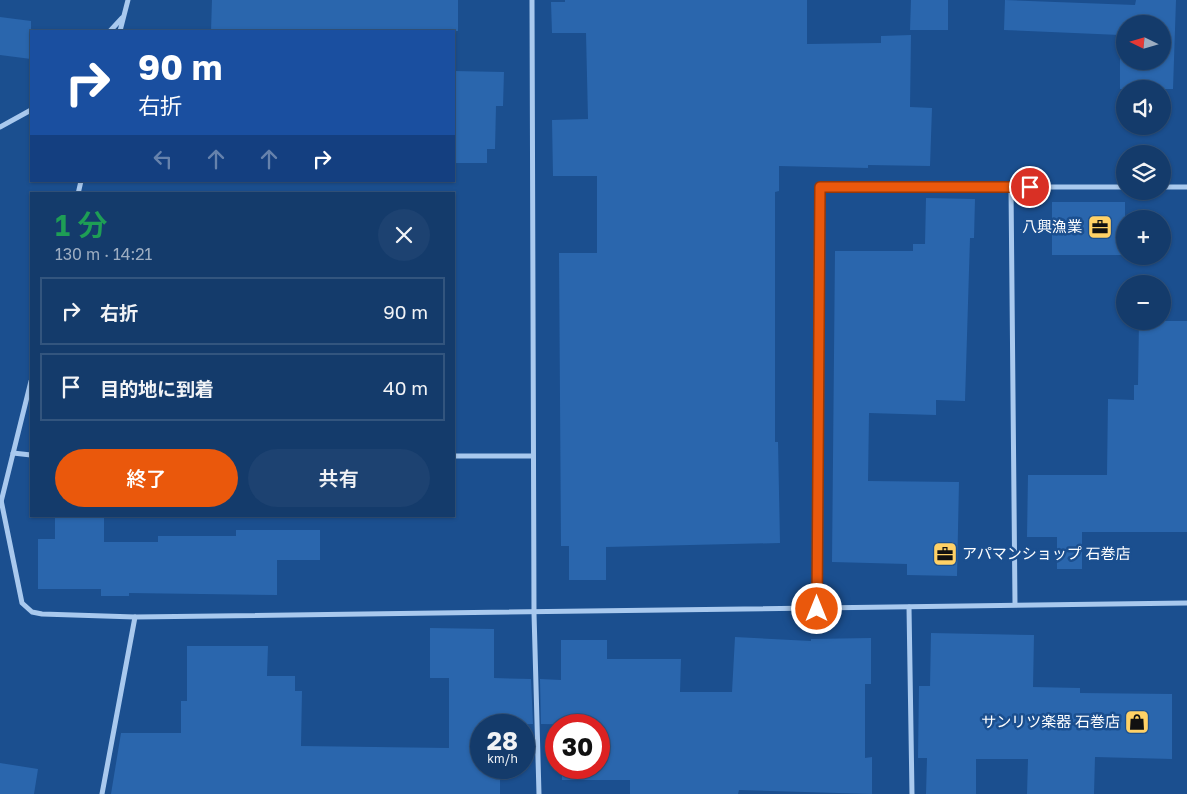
<!DOCTYPE html>
<html lang="ja">
<head>
<meta charset="utf-8">
<style>
	:root { --surface:#143b6b; --page:#1d4271; --text:#f1f3f6; --muted:#9dadc1; --line:#33557e; --accent:#ea580c }
	body { margin:0; font-family:"Golos Text","Noto Sans JP",sans-serif; background:var(--page); color:var(--text); height:100vh; display:flex; flex-direction:column; font-size:19px; white-space:nowrap }
	* { box-sizing:border-box; margin:0 }
	p { font-size:16px; color:var(--muted) }
	.icon { flex:none; width:28px; height:28px; fill:none; stroke:currentColor; stroke-width:2; stroke-linecap:round; stroke-linejoin:round }
	.map { position:relative; flex:1; overflow:hidden }
	.drawer { position:absolute; left:30px; top:192px; width:425px; height:325px; display:flex; flex-direction:column; background:var(--surface); border-radius:0px; box-shadow:0 1px 4px #0004,0 0 0 1px var(--line) }
	.drawer>* { flex:none }
	.banner { position:absolute; left:30px; top:30px; width:425px; height:152px; border-radius:0px; box-shadow:0 1px 4px #0004,0 0 0 1px var(--line); background:#1a4fa0; color:#fff; overflow:hidden }
	.needle { width:32px; rotate:275deg }
	.tools { position:absolute; left:1116px; top:15px; display:grid; gap:10px }
	.tools a { display:grid; place-items:center; width:55px; height:55px; border-radius:50%; background:var(--surface); box-shadow:0 1px 4px #0004,0 0 0 1px var(--line); font-size:25px }
	.speed { position:absolute; left:470px; top:714px; display:flex; gap:10px; font-size:25px; font-weight:700; text-align:center }
	.speed>* { display:grid; place-content:center; width:65px; height:65px; border-radius:50%; background:var(--surface); box-shadow:0 1px 4px #0004,0 0 0 1px var(--line); line-height:1 }
	.speed small { font-size:12px; font-weight:400 }
	.speed .limit { border:8px solid #d22; background:#fff; color:#111 }
	.pin { position:absolute; display:grid; place-items:center; width:42px; height:42px; color:#fff; margin:-21px; border:2px solid #fff; border-radius:50%; box-shadow:0 1px 5px #0007 }
	.me { position:absolute; width:55px; margin:-28px; rotate:0deg; stroke-linejoin:round; filter:drop-shadow(0 0 4px #0008) }
	.turn { display:flex; align-items:center; gap:18px; height:105px; padding:0 25px; font-size:22px }
	.turn .icon { width:65px; height:65px; stroke-width:2.5 }
	.turn b { display:block; font-size:35px; line-height:42px }
	.lanes { display:flex; align-items:center; height:48px; padding:0 25px; background:#0003; justify-content:center; gap:25px; direction:ltr }
	.lanes .off { opacity:.35 }
	.round { display:grid; place-items:center; flex:none; width:52px; height:52px; border-radius:26px; background:var(--page) }
	.overview { display:flex; align-items:center; justify-content:space-between; height:85px; padding:0 25px }
	h1 { font-size:30px; font-weight:600; line-height:38px; color:#1e9e55 }
	.button { display:flex; gap:10px; margin-top:auto; padding:10px 25px }
	.button a { flex:1; height:58px; border-radius:30px; background:var(--accent); color:#fff; font-size:20px; font-weight:600; line-height:58px; text-align:center }
	.button a+a { background:var(--page); color:var(--text) }
	ul { padding:0; list-style:none }
	li { display:flex; align-items:center; gap:15px; height:68px; margin:0 10px 8px; padding:0 15px; border:2px solid var(--line); border-radius:0px }
	li div { flex:1 }
	li b { display:block; font-size:19px }
	li em { font-style:normal }
	.map>svg:first-child { display:block }
	.building { fill:#2a66ad; fill-rule:evenodd }
	.lines { fill:none; stroke-linecap:round; stroke-linejoin:round }
	.street { stroke:#a9c9ee; stroke-width:5 }
	.route-casing { stroke:#983908; stroke-width:12 }
	.route { stroke:#ea580c; stroke-width:9 }
	.labels { text-anchor:middle; stroke-width:5; stroke-linejoin:round; paint-order:stroke }
	.poi-label { font-size:15px; fill:#fff; stroke:#1b4f8f; text-anchor:end }
</style>
</head>
<body>
<div class="map">
<svg width="1187" height="794" viewBox="0 0 1187 794">
	<rect width="100%" height="100%" fill="#1b4f8f"/>
	<g class="building">
		<path d="M 212,0 L 458,0 L 458,31 L 211,31 Z"/>
		<path d="M 565,0 L 807,0 L 807,44 L 881,43 L 881,36 L 911,35 L 910,107 L 932,108 L 930,166 L 868,165 L 868,168 L 779,166 L 779,191 L 775,192 L 775,442 L 778,442 L 780,543 L 606,547 L 606,580 L 569,580 L 569,546 L 561,546 L 559,253 L 597,253 L 597,176 L 553,176 L 552,120 L 588,119 L 586,33 L 552,33 L 551,2 L 565,2 Z"/>
		<path d="M 911,0 L 948,0 L 948,30 L 910,30 Z"/>
		<path d="M 1005,0 L 1135,5 L 1136,0 L 1176,0 L 1173,89 L 1120,89 L 1120,35 L 1004,30 ZM 1125,24 L 1162,24 L 1162,61 L 1125,61 Z"/>
		<path d="M 0,17 L 31,21 L 31,59 L 0,55 Z"/>
		<path d="M 454,71 L 504,72 L 503,106 L 496,106 L 495,149 L 487,149 L 487,163 L 454,163 Z"/>
		<path d="M 926,198 L 975,199 L 974,238 L 970,238 L 965,401 L 936,400 L 936,415 L 869,413 L 868,481 L 959,482 L 957,576 L 907,575 L 907,564 L 832,562 L 835,251 L 913,251 L 913,244 L 925,244 Z"/>
		<rect x="1052" y="202" width="73" height="53"/>
		<path d="M 1139,321 L 1187,321 L 1187,532 L 1082,532 L 1082,569 L 1057,569 L 1057,537 L 1027,537 L 1028,475 L 1107,475 L 1108,399 L 1134,400 L 1134,385 L 1138,385 Z"/>
		<path d="M 55,516 L 104,516 L 104,542 L 158,542 L 158,536 L 236,536 L 236,530 L 320,530 L 320,560 L 277,560 L 277,595 L 129,593 L 129,596 L 101,596 L 101,589 L 38,589 L 38,539 L 55,539 Z"/>
		<path d="M 430,628 L 494,629 L 494,678 L 531,679 L 533,724 L 481,725 L 481,768 L 500,768 L 500,794 L 111,794 L 121,733 L 181,733 L 181,701 L 187,701 L 187,646 L 268,646 L 267,676 L 295,676 L 295,691 L 302,691 L 301,746 L 449,748 L 449,678 L 430,678 Z"/>
		<path d="M 931,633 L 1034,635 L 1033,687 L 1080,688 L 1080,693 L 1172,694 L 1172,759 L 1095,757 L 1094,794 L 1027,794 L 1028,759 L 976,759 L 976,794 L 926,794 L 927,758 L 918,758 L 919,686 L 930,686 Z"/>
		<path d="M 735,637 L 811,641 L 811,639 L 871,638 L 871,684 L 865,684 L 865,758 L 872,757 L 872,794 L 739,790 L 738,794 L 630,794 L 630,780 L 562,780 L 562,768 L 599,768 L 599,725 L 541,724 L 540,679 L 561,680 L 561,640 L 607,640 L 607,659 L 681,659 L 680,692 L 732,692 Z"/>
		<path d="M 0,763 L 38,769 L 34,794 L 0,794 Z"/>
	</g>
	<g class="lines">
		<g class="street">
			<path d="M 532,0 L 534,613 L 539,794"/>
			<path d="M 110,31 L 122,18"/>
			<path d="M 120,31 L 128,0"/>
			<path d="M 0,127 L 31,110"/>
			<path d="M 1011,187 L 1015,604"/>
			<path d="M 1162,187 L 1187,187"/>
			<path d="M 78,194 L 81,181"/>
			<path d="M 13,453 L 31,455"/>
			<path d="M 454,456 L 533,456"/>
			<path d="M 1,500 L 22,603 L 32,612 L 42,614 L 135,617 L 1187,603"/>
			<path d="M 1,502 L 31,381"/>
			<path d="M 909,607 L 912,794"/>
			<path d="M 817,609 L 820,187 L 1125,187"/>
			<path d="M 102,794 L 135,617"/>
		</g>
	</g>
	<g class="lines">
		<defs>
			<path id="route" d="M 817,609 L 820,187 L 1030,187"/>
		</defs>
		<use href="#route" class="route-casing"/>
		<use href="#route" class="route"/>
	</g>
	<defs>
		<symbol id="office-square" viewBox="-11 -11 22 22"><rect x="-9" y="-9" width="18" height="18" rx="4" fill="#ffd166" stroke="#1b4f8f"/><path d="M-6-3h4V-5.5h4V-3h4V5H-6ZM-1-4.5V-3h2v-1.5ZM-6 0V1H6V0Z" fill="#111"/></symbol>
		<symbol id="shop-square" viewBox="-11 -11 22 22"><rect x="-9" y="-9" width="18" height="18" rx="4" fill="#ffd166" stroke="#1b4f8f"/><path d="M-5-2.5h2.3a2.7 3.5 0 0 1 5.4 0H5L5.5 6h-11ZM-1.5-2.5h3a1.5 2.3 0 0 0-3 0Z" fill="#111"/></symbol>
	</defs>
	<g fill-rule="evenodd">
		<use href="#office-square" x="1086" y="213" width="28" height="28"/>
		<use href="#office-square" x="931" y="540" width="28" height="28"/>
		<use href="#shop-square" x="1123" y="708" width="28" height="28"/>
	</g>
	<g class="labels">
		<g class="poi-label">
			<text x="1082" y="232">八興漁業</text>
			<text x="962" y="559" text-anchor="start">アパマンショップ 石巻店</text>
			<text x="1120" y="727">サンリツ楽器 石巻店</text>
		</g>
	</g>
</svg>
<div class="tools">
<a><svg class="needle" viewBox="-14 -14 28 28"><path d="M0-13l5 13h-10z" fill="#e53935"/><path d="M0 13l5-13h-10z" fill="#9dadc1"/></svg></a>
<a><svg class="icon" aria-label="sound" viewBox="0 0 24 24"><path d="M4 9h4l5-4v14l-5-4H4zM17 9q2 3 0 6"/></svg></a>
<a><svg class="icon" aria-label="layers" viewBox="0 0 24 24"><path d="M12 4l9 5-9 5-9-5zM3 14l9 5 9-5"/></svg></a>
<a>+</a>
<a>−</a>
</div>
<div class="speed"><div>28<small>km/h</small></div><div class="limit">30</div></div>
<div class="pin" style="left:1030px;top:187px;background:#d93025"><svg class="icon" aria-label="arrive" viewBox="0 0 24 24"><path d="M6 21V4h12l-3 4 3 4H6"/></svg></div>
<svg class="me" style="left:817px;top:609px" viewBox="-20 -20 40 40"><circle r="17" fill="#ea580c" stroke="#fff" stroke-width="3"/><path d="M0-11L8 9 0 5-8 9z" fill="#fff"/></svg>
<div class="banner">
<div class="turn"><svg class="icon" aria-label="right" viewBox="0 0 24 24"><path d="M7 20v-9h11M14 6l5 5-5 5"/></svg><div><b>90 m</b>右折</div></div>
<div class="lanes"><svg class="icon off" aria-label="left" viewBox="0 0 24 24"><path d="M17 20v-9H6M10 6l-5 5 5 5"/></svg><svg class="icon off" aria-label="ahead" viewBox="0 0 24 24"><path d="M12 20V5M6 11l6-6 6 6"/></svg><svg class="icon off" aria-label="ahead" viewBox="0 0 24 24"><path d="M12 20V5M6 11l6-6 6 6"/></svg><svg class="icon" aria-label="right" viewBox="0 0 24 24"><path d="M7 20v-9h11M14 6l5 5-5 5"/></svg></div>
</div>
<section class="drawer">
<div class="overview"><div><h1>1 分</h1><p>130 m · 14:21</p></div><a class="round"><svg class="icon" aria-label="close" viewBox="0 0 24 24"><path d="M6 6l12 12M18 6L6 18"/></svg></a></div>
<ul>
<li><svg class="icon" aria-label="right" viewBox="0 0 24 24"><path d="M7 20v-9h11M14 6l5 5-5 5"/></svg><div><b>右折</b></div><em>90 m</em></li>
<li><svg class="icon" aria-label="arrive" viewBox="0 0 24 24"><path d="M6 21V4h12l-3 4 3 4H6"/></svg><div><b>目的地に到着</b></div><em>40 m</em></li>
</ul>
<div class="button"><a>終了</a><a>共有</a></div>
</section>
</div>
</body>
</html>
